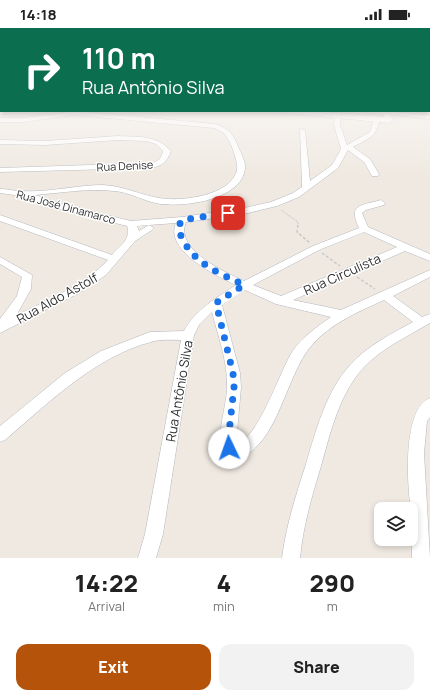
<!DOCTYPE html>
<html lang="en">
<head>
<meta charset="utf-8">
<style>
	:root { --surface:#fff; --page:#f2f2f2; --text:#222; --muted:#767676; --accent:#b45309 }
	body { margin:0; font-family:Manrope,sans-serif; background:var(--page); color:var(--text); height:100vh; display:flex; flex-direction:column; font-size:15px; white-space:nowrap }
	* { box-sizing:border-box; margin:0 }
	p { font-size:13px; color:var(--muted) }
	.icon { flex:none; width:22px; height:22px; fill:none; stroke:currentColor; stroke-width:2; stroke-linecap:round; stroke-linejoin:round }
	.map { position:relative; height:530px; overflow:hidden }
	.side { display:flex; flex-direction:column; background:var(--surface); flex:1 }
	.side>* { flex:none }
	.hud { position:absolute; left:0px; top:0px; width:430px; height:84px; box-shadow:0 2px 6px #0003; background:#0b6e4f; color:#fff; overflow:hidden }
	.fabs { position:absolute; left:374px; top:474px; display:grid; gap:8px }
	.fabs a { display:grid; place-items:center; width:44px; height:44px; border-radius:8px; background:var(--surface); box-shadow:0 2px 6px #0003; font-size:20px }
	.pin { position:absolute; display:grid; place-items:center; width:34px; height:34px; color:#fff; margin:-17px; border-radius:8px; box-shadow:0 2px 6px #0006 }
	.me { position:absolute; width:44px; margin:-22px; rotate:357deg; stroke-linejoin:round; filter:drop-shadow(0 0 3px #0008) }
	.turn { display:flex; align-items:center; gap:14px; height:84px; padding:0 16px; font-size:18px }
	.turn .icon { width:52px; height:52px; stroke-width:2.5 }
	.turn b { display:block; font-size:28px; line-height:34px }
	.eta { display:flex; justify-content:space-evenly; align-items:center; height:68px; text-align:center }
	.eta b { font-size:24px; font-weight:800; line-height:28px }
	.cta { display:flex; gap:8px; margin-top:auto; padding:8px 16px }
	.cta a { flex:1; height:46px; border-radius:12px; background:var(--accent); color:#fff; font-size:16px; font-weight:800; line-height:46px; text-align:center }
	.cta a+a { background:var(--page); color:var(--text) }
	.status { display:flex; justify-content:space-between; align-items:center; height:28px; padding:0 20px; background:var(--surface); direction:ltr }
	.status svg { height:11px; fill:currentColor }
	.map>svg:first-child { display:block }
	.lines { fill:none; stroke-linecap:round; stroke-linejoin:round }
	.minor-casing { stroke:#b4b7c1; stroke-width:1 }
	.tertiary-casing { stroke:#b4b7c1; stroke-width:1 }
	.secondary-casing { stroke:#b4b7c1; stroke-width:1 }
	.path-far1 { stroke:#c9c9c9; stroke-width:1; stroke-dasharray:2 1; stroke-linecap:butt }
	.path { stroke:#c9c9c9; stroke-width:1.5; stroke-dasharray:3 2; stroke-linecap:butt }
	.minor { fill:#fff; fill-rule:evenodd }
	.tertiary { fill:#fff; fill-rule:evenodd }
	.secondary { fill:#fff; fill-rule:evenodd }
	.route { stroke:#1a73e8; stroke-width:7; stroke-dasharray:0 12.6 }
	.labels { text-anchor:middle; stroke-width:3; stroke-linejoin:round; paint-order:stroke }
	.far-street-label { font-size:11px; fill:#2e2e2e; stroke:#fff }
	.street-label { font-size:13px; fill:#2e2e2e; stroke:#fff }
</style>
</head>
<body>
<div class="status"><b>14:18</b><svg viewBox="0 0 49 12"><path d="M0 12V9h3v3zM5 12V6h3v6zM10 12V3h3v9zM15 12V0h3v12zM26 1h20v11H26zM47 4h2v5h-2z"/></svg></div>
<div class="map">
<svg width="430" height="530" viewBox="0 0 430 530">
	<rect width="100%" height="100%" fill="#efe9e1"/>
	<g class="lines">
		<defs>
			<g id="minor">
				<rect x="429" y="79" width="1" height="4"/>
				<path d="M 0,82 L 1,82 L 6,83 L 0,87 Z"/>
				<path d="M 75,83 L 215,96 C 229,100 234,107 239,121 C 242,127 246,135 245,141 C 241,172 185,179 161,176 C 145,174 130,164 114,163 C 88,160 61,165 35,167 L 62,176 L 131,193 L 182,189 L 244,180 L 271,174 L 293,165 L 302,159 L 300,101 L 305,102 L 310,153 L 332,137 L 341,121 L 334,97 L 335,87 L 340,88 L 340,97 L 347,117 L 370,104 L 374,90 L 379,91 C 378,109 367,111 353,119 L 370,131 L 379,146 L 378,148 L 372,148 L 364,134 L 348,122 L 338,140 L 299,169 L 277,178 L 244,186 L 186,194 C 174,222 225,244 244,253 L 313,218 L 359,200 C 348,176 360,178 381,172 L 385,175 L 384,177 L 366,182 L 362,185 L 368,199 L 430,226 L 430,233 L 405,223 L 293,272 L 341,282 L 430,242 L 430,249 L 393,268 L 422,289 L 430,286 L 430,295 C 408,308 382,320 364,339 C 339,366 331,403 321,438 C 312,468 303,498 300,530 L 282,530 C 286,498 296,467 306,436 C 316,402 326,364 350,337 C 367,318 391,306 413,294 L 384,272 C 358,284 331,295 312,317 C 284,348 278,424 233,431 L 224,425 C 215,406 227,379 227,359 C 228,334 218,308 212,284 L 199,297 L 194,307 L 163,506 L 156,530 L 138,530 L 145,506 L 181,312 C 171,312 160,311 151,314 C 96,328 47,376 5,412 L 0,414 L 0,398 L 65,345 L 101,323 L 150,304 L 184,303 C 196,281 215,271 236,257 C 217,248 164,223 176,195 L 149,197 L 154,200 L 152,202 L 135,213 L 106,247 L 79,265 L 0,305 L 0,291 L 17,268 L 22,249 L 0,236 L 0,229 L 32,247 L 31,261 L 16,288 C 46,272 84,258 108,232 L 0,193 L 0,187 L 112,227 C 120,218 132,210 127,198 L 56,180 L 21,168 L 0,165 L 0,161 C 7,161 14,163 21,163 C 48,165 76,157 103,157 C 124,158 140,167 159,170 C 181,174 231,168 237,142 C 238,136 235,128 233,122 C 229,111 226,104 214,100 L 75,87 L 24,94 L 0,94 L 0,90 L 24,90 ZM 149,197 L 139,203 L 137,198 ZM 364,204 L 397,219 L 281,268 L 253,257 L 319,222 ZM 245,262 L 276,276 L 331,289 C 317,299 302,309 292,324 C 280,343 258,412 236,416 L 241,359 L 240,345 L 222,277 Z"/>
				<path d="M 118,108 C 138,109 157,107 171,123 C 167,134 162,138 151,140 L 0,144 L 0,140 L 151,135 C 158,134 161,131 163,123 L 156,116 L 146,113 L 118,112 L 45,117 L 0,116 L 0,112 L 45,113 Z"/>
				<path d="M 430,370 L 430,389 L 427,393 L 424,425 L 430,530 L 412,530 C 411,514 414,496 411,481 C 407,459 402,380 430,370 Z"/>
			</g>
			<path id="tertiary" d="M 383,83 L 430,87 L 430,91 L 386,86 L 383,86 Z"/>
			<path id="secondary" d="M 282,83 L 314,83 L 384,89 L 383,86 L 369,85 L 365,83 L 389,83 L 393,92 L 389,95 L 286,85 Z"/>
		</defs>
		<use href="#minor" class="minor-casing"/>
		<use href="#tertiary" class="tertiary-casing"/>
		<use href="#secondary" class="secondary-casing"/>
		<path class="path-far1" d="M 281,182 L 298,194 L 298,198"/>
		<g class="path">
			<path d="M 298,197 L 297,204 L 310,215"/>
			<path d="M 322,225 L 340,238"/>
			<path d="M 357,249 L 375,261"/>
		</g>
		<use href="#minor" class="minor"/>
		<use href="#tertiary" class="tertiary"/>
		<use href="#secondary" class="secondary"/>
	</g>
	<linearGradient id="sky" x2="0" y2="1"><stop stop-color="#7abfeb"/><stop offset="0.5" stop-color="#f8f5f2"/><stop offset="1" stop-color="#f8f5f2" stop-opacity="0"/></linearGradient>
	<rect width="430" height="149" fill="url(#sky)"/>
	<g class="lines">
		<path class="route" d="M 228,185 L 182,192 C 177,199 179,204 183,212 C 196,237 220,245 244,257 L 216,275 L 233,345 L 234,359 L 228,414 L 229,420"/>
	</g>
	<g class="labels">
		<g class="far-street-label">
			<text transform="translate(125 138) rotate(-3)" y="4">Rua Denise</text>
			<text transform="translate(66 179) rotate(15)" y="4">Rua José Dinamarco</text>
		</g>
		<g class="street-label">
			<text transform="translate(342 246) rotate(-24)" y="5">Rua Circulista</text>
			<text transform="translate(57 270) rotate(-29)" y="5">Rua Aldo Astolf</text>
			<text transform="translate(179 363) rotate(-80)" y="5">Rua Antônio Silva</text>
		</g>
	</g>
</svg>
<div class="fabs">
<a><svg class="icon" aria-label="layers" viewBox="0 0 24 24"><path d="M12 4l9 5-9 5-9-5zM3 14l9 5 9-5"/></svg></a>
</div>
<div class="pin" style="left:228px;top:185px;background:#d93025"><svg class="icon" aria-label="arrive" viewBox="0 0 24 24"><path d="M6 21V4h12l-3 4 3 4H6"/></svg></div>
<svg class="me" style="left:229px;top:420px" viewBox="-20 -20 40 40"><circle r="19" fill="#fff"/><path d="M0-13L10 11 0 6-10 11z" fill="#1a73e8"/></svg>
<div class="hud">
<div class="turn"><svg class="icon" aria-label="right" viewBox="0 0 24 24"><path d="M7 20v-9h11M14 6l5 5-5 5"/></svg><div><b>110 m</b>Rua Antônio Silva</div></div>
</div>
</div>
<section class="side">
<div class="eta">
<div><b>14:22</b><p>Arrival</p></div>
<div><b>4</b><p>min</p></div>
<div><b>290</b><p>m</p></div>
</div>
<div class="cta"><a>Exit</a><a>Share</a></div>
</section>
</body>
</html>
